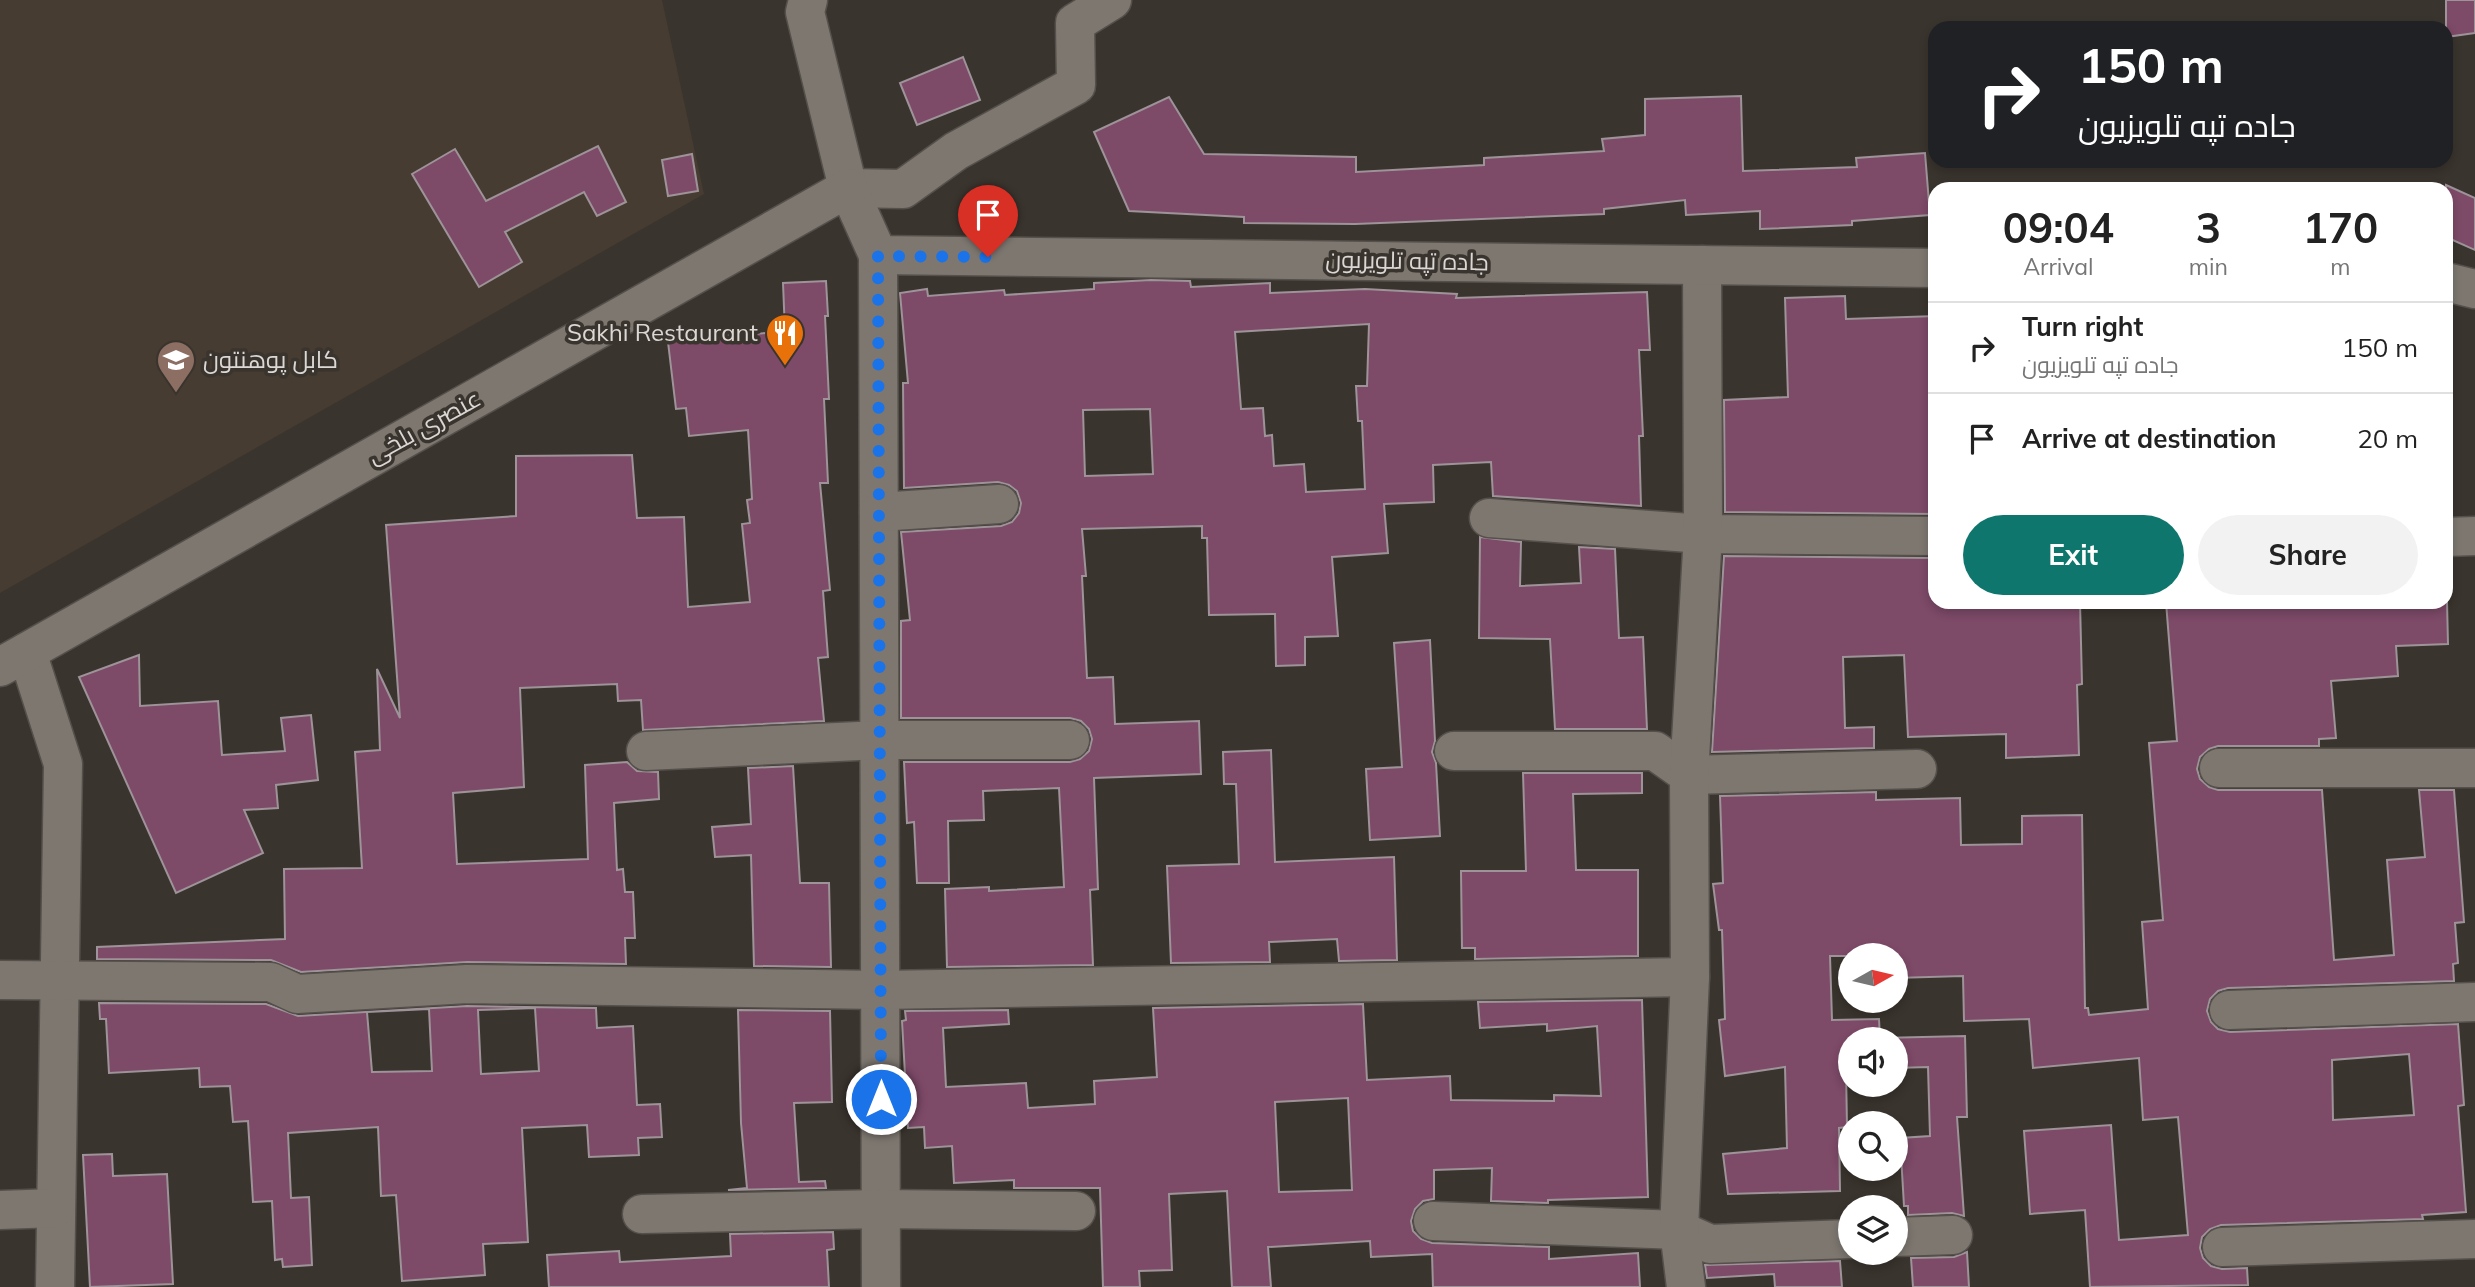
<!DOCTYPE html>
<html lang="en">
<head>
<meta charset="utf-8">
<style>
	:root { --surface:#fff; --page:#f2f2f2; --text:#222; --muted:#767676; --line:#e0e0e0; --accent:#0f766e }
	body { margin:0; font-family:Mulish,Cairo,sans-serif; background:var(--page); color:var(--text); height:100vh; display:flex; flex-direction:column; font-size:26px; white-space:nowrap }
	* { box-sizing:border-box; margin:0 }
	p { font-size:23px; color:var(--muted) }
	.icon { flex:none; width:38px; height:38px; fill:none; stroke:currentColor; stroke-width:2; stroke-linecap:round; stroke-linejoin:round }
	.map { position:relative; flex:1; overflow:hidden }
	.details { position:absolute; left:1928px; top:182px; width:525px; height:427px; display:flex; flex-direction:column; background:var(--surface); border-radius:21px; box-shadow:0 4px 10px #0003 }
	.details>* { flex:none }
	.hud { position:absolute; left:1928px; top:21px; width:525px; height:147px; border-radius:21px; box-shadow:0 4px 10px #0003; background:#202124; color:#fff; overflow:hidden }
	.needle { width:46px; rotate:82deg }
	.fabs { position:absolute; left:1838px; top:943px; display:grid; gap:14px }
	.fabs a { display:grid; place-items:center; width:70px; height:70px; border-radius:50%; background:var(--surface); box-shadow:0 4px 10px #0003; font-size:35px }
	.pin { position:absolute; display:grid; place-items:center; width:60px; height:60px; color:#fff; margin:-72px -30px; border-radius:50% 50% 50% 0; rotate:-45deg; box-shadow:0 0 7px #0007 }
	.pin .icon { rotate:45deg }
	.me { position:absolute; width:77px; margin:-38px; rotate:0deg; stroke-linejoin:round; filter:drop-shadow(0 0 5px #0008) }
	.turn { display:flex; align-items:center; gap:24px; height:147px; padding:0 35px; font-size:32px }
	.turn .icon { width:91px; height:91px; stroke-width:2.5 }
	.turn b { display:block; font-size:49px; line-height:60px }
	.eta { display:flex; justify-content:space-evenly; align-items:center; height:119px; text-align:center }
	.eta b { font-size:42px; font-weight:700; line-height:49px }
	.primary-button { display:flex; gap:14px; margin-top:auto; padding:14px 35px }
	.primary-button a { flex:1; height:80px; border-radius:42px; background:var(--accent); color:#fff; font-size:28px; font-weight:700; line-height:80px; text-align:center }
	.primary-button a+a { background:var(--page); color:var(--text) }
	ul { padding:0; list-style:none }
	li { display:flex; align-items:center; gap:21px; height:91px; padding:0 35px; border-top:2px solid var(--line) }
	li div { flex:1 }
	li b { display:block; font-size:26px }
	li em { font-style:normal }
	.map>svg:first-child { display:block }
	.built { fill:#463c31 }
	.building { fill:#7d4a68; stroke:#9d9398; stroke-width:2; fill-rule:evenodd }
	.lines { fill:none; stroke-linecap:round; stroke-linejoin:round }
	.minor-casing { stroke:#55504b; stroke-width:41 }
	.tertiary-casing { stroke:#55504b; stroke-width:41 }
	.minor { stroke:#7d7770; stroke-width:38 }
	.tertiary { stroke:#7d7770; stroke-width:38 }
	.route { stroke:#1a73e8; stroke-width:12; stroke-dasharray:0 21.6 }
	.labels { text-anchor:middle; stroke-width:7; stroke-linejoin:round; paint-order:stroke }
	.street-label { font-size:24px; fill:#dbd7d4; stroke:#3a342e }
	.poi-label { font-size:24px; fill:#dbd7d4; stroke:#3a342e; text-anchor:end }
</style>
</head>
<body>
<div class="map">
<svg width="2475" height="1287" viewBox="0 0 2475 1287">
	<rect width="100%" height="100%" fill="#3a342e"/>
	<path class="built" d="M 0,0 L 662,0 L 704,194 L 0,593 Z"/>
	<g class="building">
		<path d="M 2446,0 L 2475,0 L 2475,33 L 2446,37 Z"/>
		<path d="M 963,57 L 980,100 L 917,125 L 900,83 Z"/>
		<path d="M 1741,96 L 1743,171 L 1857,167 L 1856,158 L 1925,153 L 1930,215 L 1852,221 L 1852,225 L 1760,229 L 1760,211 L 1686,215 L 1685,200 L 1604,209 L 1604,214 L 1355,224 L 1244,223 L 1244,217 L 1129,211 L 1094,132 L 1169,97 L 1204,154 L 1356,157 L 1356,172 L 1484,165 L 1484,158 L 1604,151 L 1602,139 L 1645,135 L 1645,99 Z"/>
		<path d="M 598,146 L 626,202 L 597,216 L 584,192 L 505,232 L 522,262 L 479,287 L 412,174 L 455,149 L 486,201 Z"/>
		<path d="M 692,154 L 698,191 L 668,196 L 662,160 Z"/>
		<path d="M 2446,185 L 2475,198 L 2475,250 L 2446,237 Z"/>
		<path d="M 1151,280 L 1190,281 L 1191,287 L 1270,283 L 1270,293 L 1365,289 L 1457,294 L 1456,298 L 1647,292 L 1650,350 L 1639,350 L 1643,436 L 1639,436 L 1641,506 L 1493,496 L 1491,462 L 1433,465 L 1434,502 L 1384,504 L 1388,553 L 1332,557 L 1338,636 L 1305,637 L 1305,665 L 1276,666 L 1275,614 L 1209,615 L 1207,538 L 1202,538 L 1202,526 L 1082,529 L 1086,576 L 1082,576 L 1087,678 L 1113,677 L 1115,724 L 1199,721 L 1201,774 L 1094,778 L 1098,889 L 1090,890 L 1093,965 L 947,967 L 945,889 L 989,887 L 989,891 L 1064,887 L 1059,788 L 983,791 L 984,820 L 948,821 L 949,883 L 917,883 L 914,822 L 907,823 L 904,762 L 1070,762 L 1080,759 L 1089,751 L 1092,739 L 1089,729 L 1081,721 L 1070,718 L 901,718 L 901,621 L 910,620 L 901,532 L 1001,526 L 1012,522 L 1019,513 L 1021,503 L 1017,491 L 1009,485 L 998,482 L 904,488 L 903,383 L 908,383 L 900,293 L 927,289 L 928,296 L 1004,290 L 1005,295 L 1094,289 L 1094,283 ZM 1369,324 L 1367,386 L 1356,386 L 1358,421 L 1362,421 L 1365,489 L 1306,492 L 1304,464 L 1274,466 L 1272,435 L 1265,436 L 1263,408 L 1241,409 L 1235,332 ZM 1150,409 L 1153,474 L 1085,476 L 1083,410 Z"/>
		<path d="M 826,281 L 828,316 L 825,316 L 829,399 L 824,399 L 828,483 L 820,483 L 830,590 L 823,591 L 828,657 L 818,658 L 824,721 L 643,730 L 641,700 L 618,701 L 617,684 L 520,688 L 524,787 L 453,793 L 457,864 L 588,859 L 585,765 L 627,762 L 637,771 L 658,772 L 659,799 L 614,803 L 617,870 L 623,869 L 625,892 L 633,892 L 635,938 L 625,938 L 626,964 L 467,962 L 301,972 L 271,960 L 97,959 L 97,947 L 285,939 L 284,869 L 362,868 L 355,752 L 380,750 L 377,669 L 400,718 L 386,525 L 516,516 L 516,456 L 632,455 L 637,518 L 684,517 L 688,607 L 750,602 L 742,524 L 750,523 L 747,500 L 752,499 L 748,430 L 689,436 L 686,408 L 676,409 L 668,342 L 713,329 L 714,336 L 785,332 L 783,283 Z"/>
		<path d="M 1845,296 L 1846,319 L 1936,316 L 1936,514 L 1725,512 L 1724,400 L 1788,397 L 1785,298 Z"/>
		<path d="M 1480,537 L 1521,542 L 1520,586 L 1581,583 L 1579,547 L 1615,549 L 1619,638 L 1643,637 L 1647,729 L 1555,729 L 1550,639 L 1479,638 Z"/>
		<path d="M 1724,556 L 1936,558 L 1936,602 L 2080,602 L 2082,684 L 2077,685 L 2079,755 L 2006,758 L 2006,734 L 1908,737 L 1904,655 L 1843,657 L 1845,728 L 1874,727 L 1874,748 L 1712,752 Z"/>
		<path d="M 2166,602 L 2447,602 L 2448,644 L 2396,646 L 2398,676 L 2331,681 L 2336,738 L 2319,739 L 2319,746 L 2218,746 L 2209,749 L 2200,757 L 2197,769 L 2200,779 L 2209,787 L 2218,790 L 2322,790 L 2334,960 L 2394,955 L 2387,860 L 2425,857 L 2419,790 L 2454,790 L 2464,922 L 2455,923 L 2458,963 L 2453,964 L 2454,981 L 2228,988 L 2218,991 L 2210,999 L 2207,1011 L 2211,1022 L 2218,1029 L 2230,1032 L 2458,1024 L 2464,1105 L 2458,1106 L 2466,1212 L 2422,1215 L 2423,1219 L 2221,1225 L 2210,1229 L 2202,1237 L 2200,1248 L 2203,1258 L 2211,1266 L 2222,1269 L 2247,1268 L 2248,1285 L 2090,1287 L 2085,1210 L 2030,1214 L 2024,1131 L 2111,1125 L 2119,1240 L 2188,1235 L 2178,1117 L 2143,1120 L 2139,1058 L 2033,1068 L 2029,1019 L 1964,1021 L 1963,976 L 1895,978 L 1895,956 L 1830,956 L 1832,1020 L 1879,1019 L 1880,1038 L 1965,1036 L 1967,1117 L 1957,1117 L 1964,1216 L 1952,1213 L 1908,1215 L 1908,1206 L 1904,1206 L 1900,1138 L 1930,1136 L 1928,1067 L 1895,1068 L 1895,1040 L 1850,1040 L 1850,1069 L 1846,1069 L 1847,1127 L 1839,1128 L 1840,1191 L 1728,1194 L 1723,1154 L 1787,1148 L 1785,1067 L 1725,1076 L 1719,1020 L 1725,1019 L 1722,930 L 1719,930 L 1713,884 L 1723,883 L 1720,796 L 1876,792 L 1876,800 L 1960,798 L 1961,845 L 2022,844 L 2022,816 L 2082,815 L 2085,1008 L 2088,1008 L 2089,1015 L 2148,1009 L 2142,922 L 2163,920 L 2149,743 L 2177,741 ZM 2409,1054 L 2414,1115 L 2333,1120 L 2332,1060 Z"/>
		<path d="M 1430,640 L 1435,741 L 1432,752 L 1436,763 L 1440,836 L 1370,840 L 1366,769 L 1402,767 L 1394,643 Z"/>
		<path d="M 139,655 L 140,706 L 218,701 L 222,755 L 285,751 L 281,718 L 311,715 L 318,780 L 276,785 L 278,808 L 244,810 L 263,853 L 176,893 L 79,677 Z"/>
		<path d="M 1271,750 L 1275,862 L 1394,857 L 1397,960 L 1339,961 L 1337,939 L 1269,942 L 1270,962 L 1171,963 L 1167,866 L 1239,864 L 1236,784 L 1224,784 L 1223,752 Z"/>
		<path d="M 793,766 L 800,883 L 829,883 L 831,967 L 754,966 L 751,855 L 715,857 L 712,827 L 751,824 L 748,768 Z"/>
		<path d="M 1523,773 L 1642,773 L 1642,793 L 1573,794 L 1576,870 L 1638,870 L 1638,956 L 1475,959 L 1475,948 L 1462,948 L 1461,871 L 1526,871 Z"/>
		<path d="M 1642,1000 L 1648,1197 L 1548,1200 L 1548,1203 L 1491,1201 L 1492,1168 L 1434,1170 L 1434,1199 L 1423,1201 L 1415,1209 L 1411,1221 L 1413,1231 L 1421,1239 L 1432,1243 L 1549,1247 L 1549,1259 L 1638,1253 L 1640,1287 L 1433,1287 L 1432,1254 L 1371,1257 L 1370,1241 L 1268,1247 L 1271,1287 L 1232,1287 L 1227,1191 L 1169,1194 L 1172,1270 L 1139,1271 L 1140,1287 L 1103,1287 L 1100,1188 L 1014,1188 L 1014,1180 L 954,1183 L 952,1146 L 925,1148 L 924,1127 L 908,1128 L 902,1021 L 906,1020 L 905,1011 L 1008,1010 L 1009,1024 L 943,1028 L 946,1087 L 1026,1083 L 1028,1108 L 1095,1104 L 1094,1081 L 1157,1077 L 1153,1008 L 1363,1004 L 1367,1080 L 1450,1076 L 1451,1100 L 1554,1101 L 1554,1095 L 1601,1096 L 1597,1026 L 1547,1031 L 1547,1024 L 1480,1028 L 1478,1002 ZM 1348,1098 L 1352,1190 L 1279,1192 L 1275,1102 Z"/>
		<path d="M 99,1003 L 266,1004 L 298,1016 L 467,1006 L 596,1008 L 597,1028 L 633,1026 L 637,1105 L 660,1104 L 662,1137 L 638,1138 L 639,1155 L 589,1157 L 587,1125 L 522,1128 L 528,1242 L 483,1244 L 485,1275 L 402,1281 L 396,1195 L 381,1196 L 378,1127 L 288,1133 L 291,1198 L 309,1197 L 312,1265 L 283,1267 L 282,1259 L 275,1260 L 272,1201 L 253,1202 L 248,1121 L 233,1122 L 230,1086 L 200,1087 L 199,1068 L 109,1073 L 106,1019 L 100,1019 ZM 535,1008 L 539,1071 L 481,1074 L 478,1010 ZM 429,1009 L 432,1071 L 372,1072 L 367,1012 Z"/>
		<path d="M 738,1010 L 830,1011 L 832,1102 L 794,1103 L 799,1182 L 825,1181 L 826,1188 L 728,1190 L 747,1188 L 741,1123 Z"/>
		<path d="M 112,1154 L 113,1176 L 167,1174 L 173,1284 L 90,1287 L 83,1155 Z"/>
		<path d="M 833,1232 L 834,1249 L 827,1250 L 829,1287 L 549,1287 L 547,1255 L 619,1251 L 620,1262 L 731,1256 L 730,1234 Z"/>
		<path d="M 1967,1252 L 1969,1287 L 1913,1287 L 1911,1258 L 1954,1257 Z"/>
		<path d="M 1840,1261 L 1842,1287 L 1775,1287 L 1774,1274 L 1707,1278 L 1705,1265 Z"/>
	</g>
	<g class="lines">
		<defs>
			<g id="minor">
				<path d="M 848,188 L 903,189 L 956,151 L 1076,85 L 1075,23 L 1112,0"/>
				<path d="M 878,255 L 881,1287"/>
				<path d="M 879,512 L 999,504"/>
				<path d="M 1489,518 L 1703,534 L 1936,536"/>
				<path d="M 2446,537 L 2475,536"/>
				<path d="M 27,652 L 63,764 L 55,1287"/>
				<path d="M 646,751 L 880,740 L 1070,740"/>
				<path d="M 1454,751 L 1655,751 L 1689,775 L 1917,769"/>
				<path d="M 2219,768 L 2475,768"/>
				<path d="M 0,980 L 271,982 L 297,994 L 467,984 L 880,990 L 1690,977"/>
				<path d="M 2229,1010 L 2475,1002"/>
				<path d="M 0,1210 L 55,1208"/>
				<path d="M 642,1214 L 881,1209 L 1076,1211"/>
				<path d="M 1433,1221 L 1679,1230 L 1710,1244 L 1850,1239"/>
				<path d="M 1895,1237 L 1953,1235"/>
				<path d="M 2222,1247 L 2475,1239"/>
				<path d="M 1686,1287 L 1679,1230 L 1690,977 L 1689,775 L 1703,534 L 1702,265"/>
			</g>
			<g id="tertiary">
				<path d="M 808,0 L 805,12 L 848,188 L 878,255 L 1936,268"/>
				<path d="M 2446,282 L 2475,289"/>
				<path d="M 0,667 L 848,188"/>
			</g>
		</defs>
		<use href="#minor" class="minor-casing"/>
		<use href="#tertiary" class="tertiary-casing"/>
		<use href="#minor" class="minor"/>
		<use href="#tertiary" class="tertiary"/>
	</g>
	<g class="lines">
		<path class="route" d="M 881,1099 L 878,256 L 988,257"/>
	</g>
	<defs>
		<symbol id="restaurant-pin" viewBox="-11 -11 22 30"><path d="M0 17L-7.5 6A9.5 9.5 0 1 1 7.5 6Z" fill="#e8710a" stroke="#3a342e"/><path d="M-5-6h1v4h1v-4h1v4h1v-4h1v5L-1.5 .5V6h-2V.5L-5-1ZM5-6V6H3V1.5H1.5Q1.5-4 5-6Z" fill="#fff"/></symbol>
		<symbol id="university-pin" viewBox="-11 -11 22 30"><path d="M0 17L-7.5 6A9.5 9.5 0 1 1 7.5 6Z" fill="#8d6e63" stroke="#3a342e"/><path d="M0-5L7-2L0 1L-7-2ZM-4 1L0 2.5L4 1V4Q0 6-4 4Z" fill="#fff"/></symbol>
	</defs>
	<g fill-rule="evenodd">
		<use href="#restaurant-pin" x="763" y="311" width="44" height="60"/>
		<use href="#university-pin" x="154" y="338" width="44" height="60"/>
	</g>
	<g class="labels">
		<g class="street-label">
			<text transform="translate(1407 261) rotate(1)" y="8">جاده تپه تلویزیون</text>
			<text transform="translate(424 427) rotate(-29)" y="8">عنصری بلخی</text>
		</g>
		<g class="poi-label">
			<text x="758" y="341">Sakhi Restaurant</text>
			<text x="203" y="368" text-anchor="start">کابل پوهنتون</text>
		</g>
	</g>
</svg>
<div class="fabs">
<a><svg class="needle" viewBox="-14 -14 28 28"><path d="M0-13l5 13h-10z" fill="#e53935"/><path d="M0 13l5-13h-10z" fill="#767676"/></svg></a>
<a><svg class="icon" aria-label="sound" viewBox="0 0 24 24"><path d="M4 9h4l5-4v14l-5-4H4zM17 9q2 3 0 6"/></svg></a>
<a><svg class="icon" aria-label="search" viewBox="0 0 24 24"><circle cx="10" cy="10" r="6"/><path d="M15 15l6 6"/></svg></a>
<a><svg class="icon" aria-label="layers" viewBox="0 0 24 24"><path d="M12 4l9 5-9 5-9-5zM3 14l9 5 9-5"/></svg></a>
</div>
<div class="pin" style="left:988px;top:257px;background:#d93025"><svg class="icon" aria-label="arrive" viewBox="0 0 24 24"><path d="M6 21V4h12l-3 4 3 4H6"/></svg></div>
<svg class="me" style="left:881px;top:1099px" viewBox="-20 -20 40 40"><circle r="17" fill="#1a73e8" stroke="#fff" stroke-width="3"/><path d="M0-11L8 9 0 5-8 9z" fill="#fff"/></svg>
<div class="hud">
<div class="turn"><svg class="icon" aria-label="right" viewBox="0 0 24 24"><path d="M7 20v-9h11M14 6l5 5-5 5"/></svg><div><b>150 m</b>جاده تپه تلویزیون</div></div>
</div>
<section class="details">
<div class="eta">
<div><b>09:04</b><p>Arrival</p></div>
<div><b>3</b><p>min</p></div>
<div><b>170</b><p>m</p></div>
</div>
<ul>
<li><svg class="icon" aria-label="right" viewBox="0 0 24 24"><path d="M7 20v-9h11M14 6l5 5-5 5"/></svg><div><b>Turn right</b><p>جاده تپه تلویزیون</p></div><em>150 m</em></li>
<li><svg class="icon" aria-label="arrive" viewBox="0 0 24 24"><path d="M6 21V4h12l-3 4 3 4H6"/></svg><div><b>Arrive at destination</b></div><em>20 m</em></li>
</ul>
<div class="primary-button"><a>Exit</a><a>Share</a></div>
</section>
</div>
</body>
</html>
